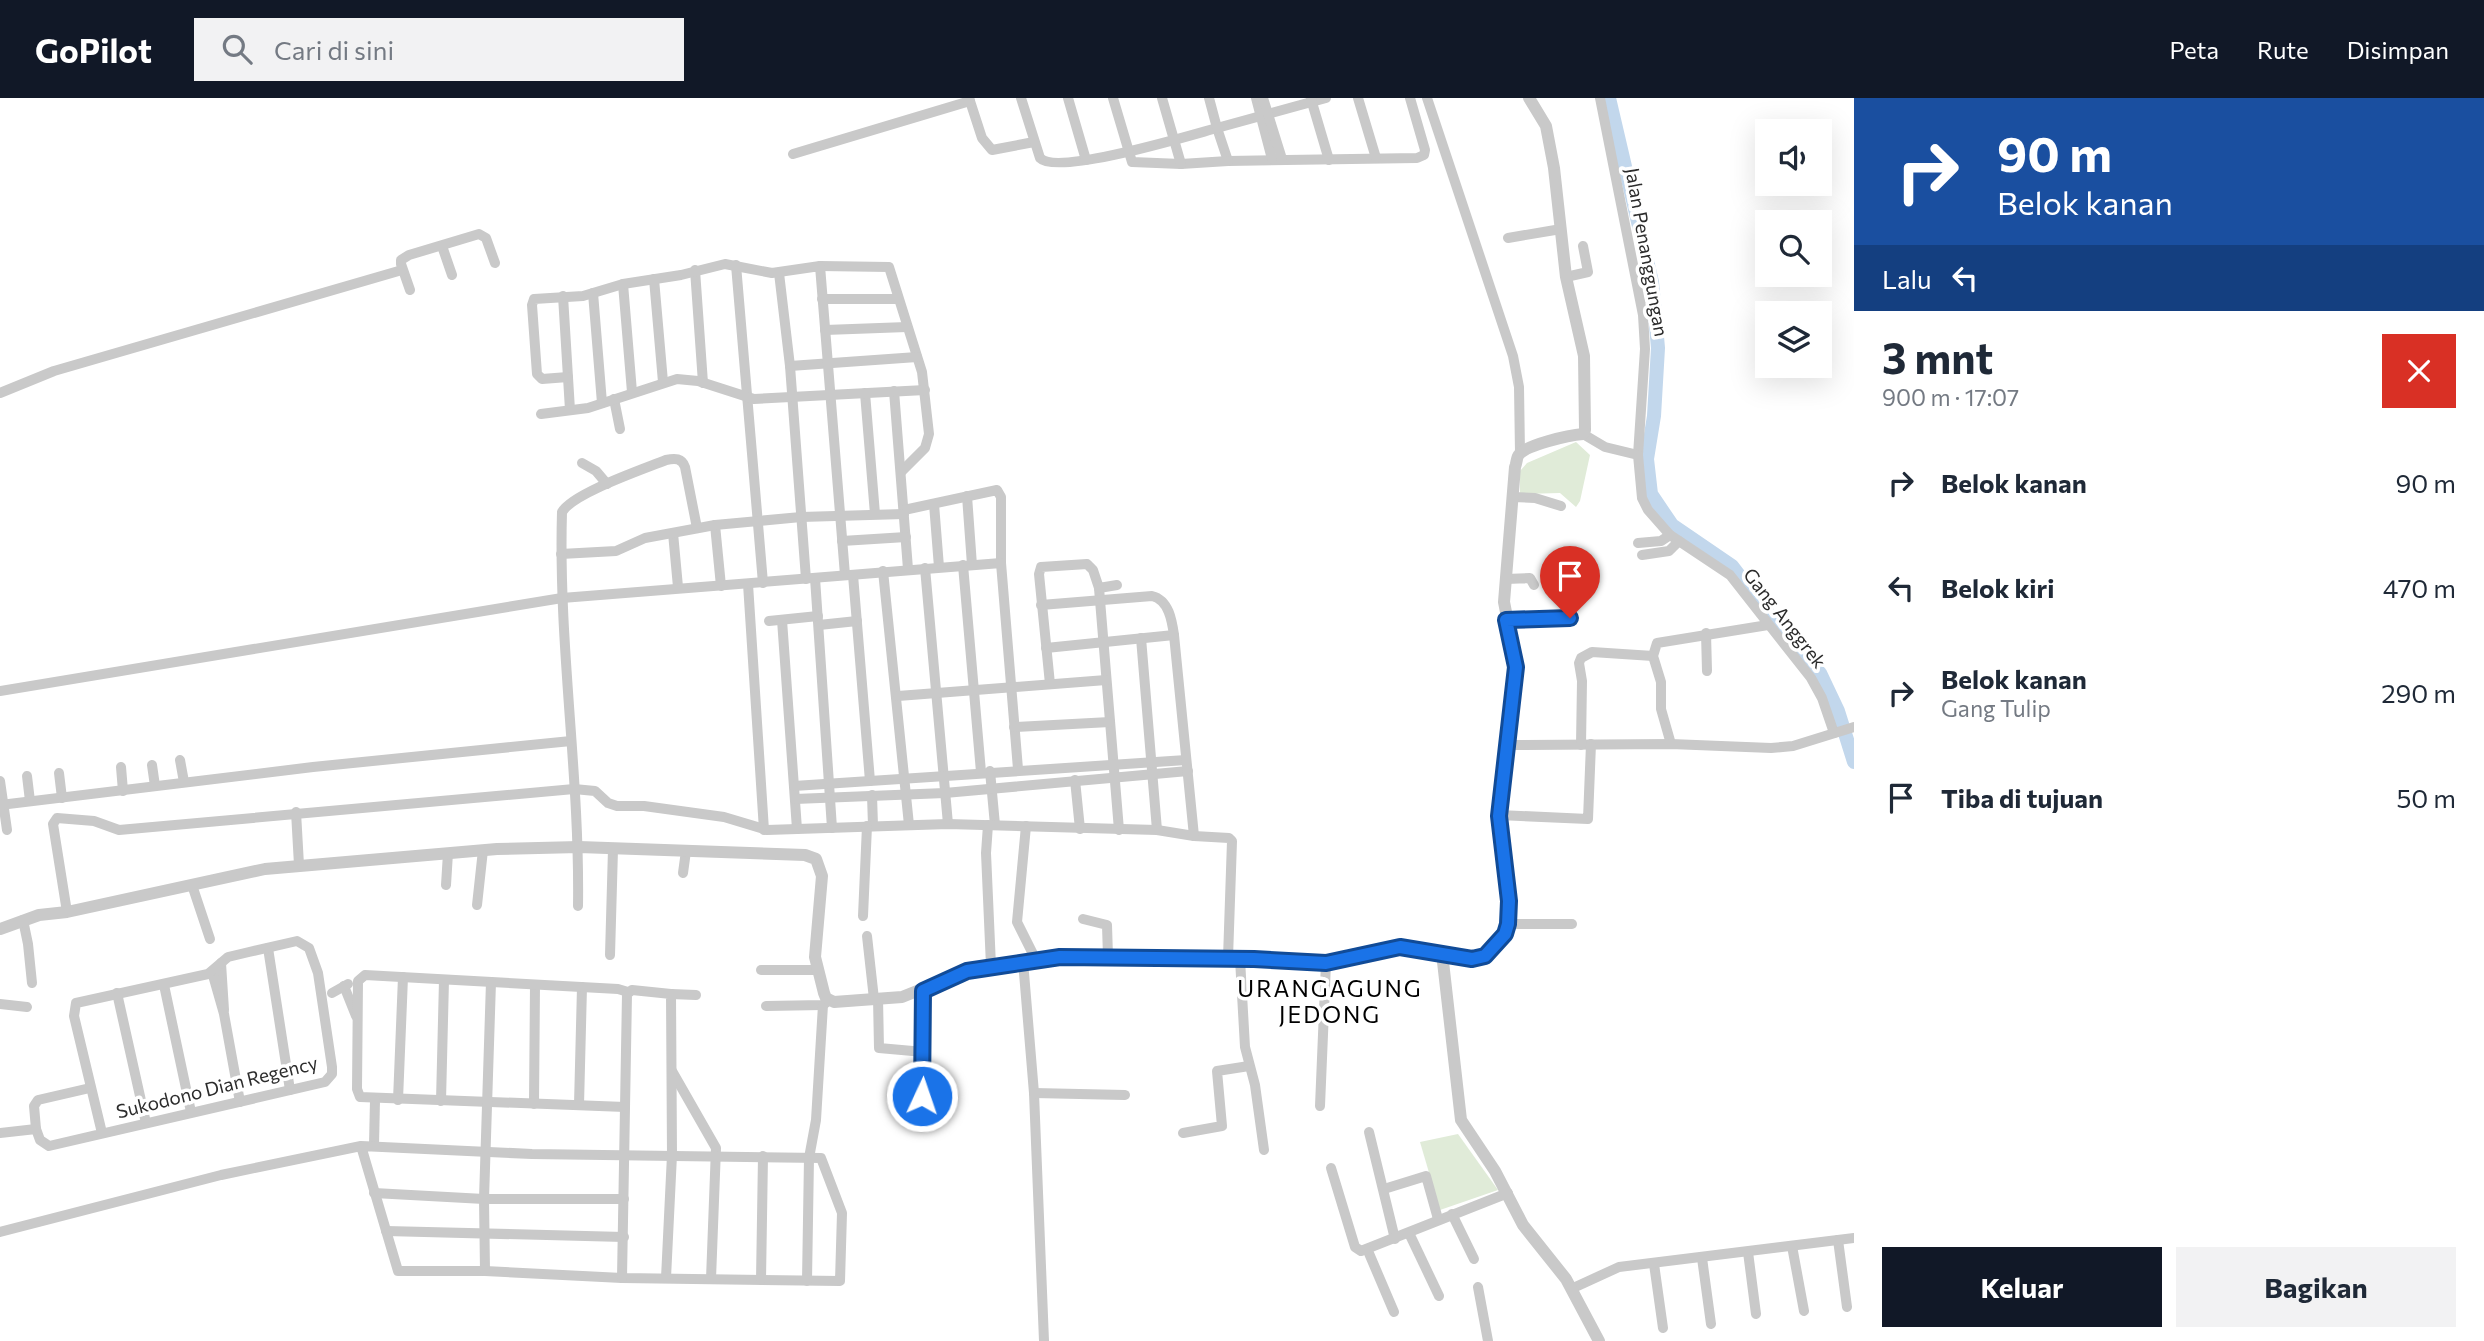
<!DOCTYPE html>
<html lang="id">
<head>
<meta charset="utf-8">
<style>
	:root { --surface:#fff; --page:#f2f2f3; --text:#1f2937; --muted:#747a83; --accent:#111827 }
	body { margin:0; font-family:Commissioner,sans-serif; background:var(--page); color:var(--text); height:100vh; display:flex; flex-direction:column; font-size:26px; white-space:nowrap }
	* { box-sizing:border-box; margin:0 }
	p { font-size:23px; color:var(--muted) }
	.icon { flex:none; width:38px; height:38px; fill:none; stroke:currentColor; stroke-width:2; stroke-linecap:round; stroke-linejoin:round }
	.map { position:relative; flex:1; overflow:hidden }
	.drawer { display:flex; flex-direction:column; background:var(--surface); width:630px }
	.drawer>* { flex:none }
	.top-card { background:#1a4fa0; color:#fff; overflow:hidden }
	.controls { position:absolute; left:1755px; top:21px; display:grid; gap:14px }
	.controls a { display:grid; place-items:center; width:77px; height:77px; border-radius:0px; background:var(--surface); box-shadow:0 7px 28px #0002; font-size:35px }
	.pin { position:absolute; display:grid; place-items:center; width:60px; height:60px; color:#fff; margin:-72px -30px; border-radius:50% 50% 50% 0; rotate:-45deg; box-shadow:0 0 7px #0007 }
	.pin .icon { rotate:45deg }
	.me { position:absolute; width:77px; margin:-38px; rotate:3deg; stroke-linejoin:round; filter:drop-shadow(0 0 5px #0008) }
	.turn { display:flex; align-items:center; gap:24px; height:147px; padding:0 28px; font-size:32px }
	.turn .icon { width:91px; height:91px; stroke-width:2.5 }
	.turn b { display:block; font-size:49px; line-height:60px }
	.then { display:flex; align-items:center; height:66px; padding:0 28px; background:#0003; gap:14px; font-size:26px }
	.round { display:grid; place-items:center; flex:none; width:74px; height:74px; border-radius:0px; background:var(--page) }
	.headline { display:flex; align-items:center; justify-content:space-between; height:119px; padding:0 28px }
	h1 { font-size:42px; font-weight:700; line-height:52px }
	.cta { display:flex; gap:14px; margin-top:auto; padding:14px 28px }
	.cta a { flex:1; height:80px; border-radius:0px; background:var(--accent); color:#fff; font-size:28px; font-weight:700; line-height:80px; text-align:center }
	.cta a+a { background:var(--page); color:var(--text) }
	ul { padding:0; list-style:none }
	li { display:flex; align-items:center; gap:21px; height:105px; padding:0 28px }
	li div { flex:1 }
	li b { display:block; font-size:26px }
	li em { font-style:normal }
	header { display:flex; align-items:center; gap:42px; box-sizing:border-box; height:98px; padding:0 35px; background:var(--accent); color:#fff }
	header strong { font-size:33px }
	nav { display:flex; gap:38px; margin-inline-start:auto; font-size:24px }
	.search { width:490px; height:63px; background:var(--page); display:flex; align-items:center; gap:18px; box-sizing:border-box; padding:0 24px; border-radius:0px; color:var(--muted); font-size:26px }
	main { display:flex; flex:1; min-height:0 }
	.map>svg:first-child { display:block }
	.green { fill:#e0ebd8 }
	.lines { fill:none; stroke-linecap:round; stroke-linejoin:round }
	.river { stroke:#c2d7ec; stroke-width:14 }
	.minor { stroke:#c9c9c9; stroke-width:10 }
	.tertiary { stroke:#c9c9c9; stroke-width:12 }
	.route-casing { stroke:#114b97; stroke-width:18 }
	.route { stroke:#1a73e8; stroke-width:12 }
	.labels { text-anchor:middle; stroke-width:7; stroke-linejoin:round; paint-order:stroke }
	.street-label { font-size:19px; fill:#2c2c2c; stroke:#fff }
	.quarter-label { font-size:23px; letter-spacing:2px; fill:#000; stroke:#fff }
</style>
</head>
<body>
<header>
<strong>GoPilot</strong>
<div class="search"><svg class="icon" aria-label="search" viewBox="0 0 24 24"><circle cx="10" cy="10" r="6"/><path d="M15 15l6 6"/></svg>Cari di sini</div>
<nav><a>Peta</a><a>Rute</a><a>Disimpan</a></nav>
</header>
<main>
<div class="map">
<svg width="1854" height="1243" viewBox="0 0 1854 1243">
	<rect width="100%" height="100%" fill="#fff"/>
	<g class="green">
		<path d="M 1576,344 L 1590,357 L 1580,403 L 1576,409 L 1560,395 L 1520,396 L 1520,373 L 1527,365 Z"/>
		<path d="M 1458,1036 L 1498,1092 L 1440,1112 L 1420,1044 Z"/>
	</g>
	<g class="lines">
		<path class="river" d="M 1609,0 L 1652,184 L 1658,250 L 1654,318 L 1647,361 L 1651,396 L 1672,427 L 1732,468 L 1791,545 L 1820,575 L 1838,613 L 1854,664"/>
		<g class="minor">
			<path d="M 969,0 L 982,40 L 992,52 L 1034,44"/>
			<path d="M 1021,0 L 1040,60 C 1057,78 1191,37 1217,30 L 1228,63 L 1417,60 L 1424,57 L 1425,52 L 1410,0"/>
			<path d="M 1068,0 L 1086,62"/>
			<path d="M 1113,0 L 1132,64 L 1181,66 L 1228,63"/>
			<path d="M 1162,0 L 1181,66"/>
			<path d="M 1209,0 L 1217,30 L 1326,0"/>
			<path d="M 1256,0 L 1272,61"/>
			<path d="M 1263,0 L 1282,61"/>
			<path d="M 1358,0 L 1376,60"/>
			<path d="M 1427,0 L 1513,258 L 1519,289 L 1520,355"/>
			<path d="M 1600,0 L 1643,217 L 1645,251 L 1638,357"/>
			<path d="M 1311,1 L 1329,62"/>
			<path d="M 793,56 L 970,3"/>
			<path d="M 1508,140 L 1561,131"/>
			<path d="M 442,148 L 452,177"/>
			<path d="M 736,167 L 763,485"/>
			<path d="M 820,168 L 889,169 L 922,274 L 929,336 L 925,350 L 901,374"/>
			<path d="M 695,172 L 703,285"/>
			<path d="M 779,175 L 790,268 L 806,481"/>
			<path d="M 1566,179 L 1588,174 L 1583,148"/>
			<path d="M 654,181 L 663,284"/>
			<path d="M 623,186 L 632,294"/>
			<path d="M 410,192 L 401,166 L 401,162 L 409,157 L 479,136 L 486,140 L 495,165"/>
			<path d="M 593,195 L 602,305"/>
			<path d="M 563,198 L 570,312"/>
			<path d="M 822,201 L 897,201"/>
			<path d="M 825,232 L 907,229"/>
			<path d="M 790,268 L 917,259"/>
			<path d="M 568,279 L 542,281 L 537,276 L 532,207 L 534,201 L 583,198 L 623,186 L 681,177 L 725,166 L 772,175 L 820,168 L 845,477"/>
			<path d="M 894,293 L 908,471"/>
			<path d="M 0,295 L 54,273 L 402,172"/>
			<path d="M 865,295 L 875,416"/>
			<path d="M 614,301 L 620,331"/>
			<path d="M 541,316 L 588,310 L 677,281 L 698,283 L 754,301 L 925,292"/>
			<path d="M 1583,336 L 1605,349 L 1638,357 L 1642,400 L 1648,412 L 1670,437 L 1730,477 L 1811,580 L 1822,600 L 1834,635"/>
			<path d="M 582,365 L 596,373 L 607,386"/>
			<path d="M 967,398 L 972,467"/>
			<path d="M 1513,399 L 1535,400 L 1561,408"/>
			<path d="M 934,406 L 939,469"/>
			<path d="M 904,412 L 997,392 L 1001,399 L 1001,465"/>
			<path d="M 715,427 L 721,488"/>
			<path d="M 673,435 L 678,489"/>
			<path d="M 842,443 L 906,439"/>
			<path d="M 1638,445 L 1661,443 L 1670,437"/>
			<path d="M 561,456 L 616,453 L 645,440 L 715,427 L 801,419 L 904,416"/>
			<path d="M 1642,457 L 1669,453 L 1679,443"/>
			<path d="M 963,467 L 981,674"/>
			<path d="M 925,470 L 948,726"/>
			<path d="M 883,473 L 909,727"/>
			<path d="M 853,477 L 870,683"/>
			<path d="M 815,480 L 832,730"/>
			<path d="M 1506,481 L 1530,480 L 1534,487"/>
			<path d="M 748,486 L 764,732"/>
			<path d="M 1099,490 L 1119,732"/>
			<path d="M 782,522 L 797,731"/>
			<path d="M 1506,522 L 1570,520"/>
			<path d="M 769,523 L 818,518"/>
			<path d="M 819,527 L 857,523"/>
			<path d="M 1706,535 L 1707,573"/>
			<path d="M 1141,540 L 1157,732"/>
			<path d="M 1046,550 L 1174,537"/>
			<path d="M 1050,586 L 1039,476 L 1041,469 L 1087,466 L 1093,472 L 1099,490 L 1117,487"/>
			<path d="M 0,593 L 562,500 L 1001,465 L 1018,671"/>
			<path d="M 898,598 L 1106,582"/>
			<path d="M 1014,629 L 1110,624"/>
			<path d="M 1671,646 L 1661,611 L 1661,584 L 1653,558 L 1657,545 L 1768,527"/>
			<path d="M 1508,647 L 1671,646 L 1771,650 L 1793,648 L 1854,629"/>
			<path d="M 1581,647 L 1582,583 L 1579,565 L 1581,560 L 1592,554 L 1653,558"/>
			<path d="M 180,662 L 184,684"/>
			<path d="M 152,667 L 155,688"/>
			<path d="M 121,669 L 123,693"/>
			<path d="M 990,673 L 995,727"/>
			<path d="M 59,675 L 62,700"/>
			<path d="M 27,678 L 30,703"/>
			<path d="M 1075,682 L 1080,731"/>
			<path d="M 0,683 L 7,732"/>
			<path d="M 794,688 L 1186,662"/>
			<path d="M 872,697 L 873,728"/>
			<path d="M 795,701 L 945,695 L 1188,673"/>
			<path d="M 0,707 L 313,669 L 571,643"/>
			<path d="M 296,714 L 299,767"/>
			<path d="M 1499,717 L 1588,721 L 1591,646"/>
			<path d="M 988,727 L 986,755 L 991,868"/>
			<path d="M 1026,728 L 1017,824 L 1036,862"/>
			<path d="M 1194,738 L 1229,740 L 1232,743 L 1228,860"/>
			<path d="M 683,775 L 686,753"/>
			<path d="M 192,787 L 210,841"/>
			<path d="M 446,787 L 448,755"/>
			<path d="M 477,807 L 483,752"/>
			<path d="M 578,808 C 580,677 558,546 562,414 C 573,395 644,371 666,362 C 675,360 682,360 685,369 L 697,430"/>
			<path d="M 67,814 L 53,726 L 57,720 L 94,723 L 119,732 L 574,691 L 595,693 L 608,705 L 617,708 L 644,708 L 724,719 L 767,732 L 948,726 L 1157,732 L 1194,738 L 1174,537 C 1172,523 1169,502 1152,498 L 1041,507"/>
			<path d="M 863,818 L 867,728"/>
			<path d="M 1083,821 L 1107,827 L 1108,859"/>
			<path d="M 23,822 L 28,846 L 32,885"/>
			<path d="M 1509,826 L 1572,826"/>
			<path d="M 867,838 L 874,901"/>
			<path d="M 268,850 L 290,992"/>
			<path d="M 610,857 L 613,751"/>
			<path d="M 1240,861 L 1245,949 L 1255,987 L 1264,1052"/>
			<path d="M 1023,863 L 1034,995 L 1044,1243"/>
			<path d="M 221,865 L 224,912"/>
			<path d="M 761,872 L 818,872"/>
			<path d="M 212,874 L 224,916 L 240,1004"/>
			<path d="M 164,887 L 191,1014"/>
			<path d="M 344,888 L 356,918"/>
			<path d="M 117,895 L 146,1025"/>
			<path d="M 332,895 L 348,886"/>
			<path d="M 671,896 L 696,897"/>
			<path d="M 878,900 L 879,950 L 924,954"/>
			<path d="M 0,906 L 27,909"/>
			<path d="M 766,908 L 823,907 L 827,904"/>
			<path d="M 672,973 L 716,1050 L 711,1181"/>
			<path d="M 1034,995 L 1125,997"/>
			<path d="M 398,1002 L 403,879"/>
			<path d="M 441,1003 L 444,882"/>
			<path d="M 534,1006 L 535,887"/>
			<path d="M 579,1007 L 582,889"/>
			<path d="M 1320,1008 L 1326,865"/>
			<path d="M 625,1009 L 360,999 L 357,991 L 358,883 L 365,877 L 618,891 L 628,894"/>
			<path d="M 921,1020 L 924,954 L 923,893"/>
			<path d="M 36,1031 L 34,1008 L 38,1002 L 90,990"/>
			<path d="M 1369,1034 L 1395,1141"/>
			<path d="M 0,1035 L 36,1031 L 40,1042 L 49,1048 L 325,984 L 332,976 L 332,969 L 318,875 L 309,850 L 297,843 L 249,854 L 228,859 L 208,876 L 76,905 L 74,918 L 102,1035"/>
			<path d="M 1183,1035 L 1222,1028 L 1217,973 L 1249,968"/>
			<path d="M 374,1047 L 375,1002"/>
			<path d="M 1331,1070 L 1355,1149 L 1361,1153 L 1508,1095"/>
			<path d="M 1384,1091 L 1426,1078 L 1438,1121"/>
			<path d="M 374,1095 L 484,1101 L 624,1101"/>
			<path d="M 1452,1116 L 1474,1161"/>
			<path d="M 386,1133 L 624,1139"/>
			<path d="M 0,1134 L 221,1077 L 361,1048 L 532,1056 L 821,1060 L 842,1115 L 840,1183 L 622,1180 L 485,1173 L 398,1173 L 361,1048"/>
			<path d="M 1409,1135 L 1439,1198"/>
			<path d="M 1838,1142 L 1847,1209"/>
			<path d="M 1792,1148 L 1804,1213"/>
			<path d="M 1368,1153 L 1394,1214"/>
			<path d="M 1748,1154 L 1756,1216"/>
			<path d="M 1702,1160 L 1711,1226"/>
			<path d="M 1654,1166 L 1663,1230"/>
			<path d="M 485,1173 L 484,1101 L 491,884"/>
			<path d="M 622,1180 L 627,896 L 632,892 L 671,896 L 672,1057 L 666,1180"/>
			<path d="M 761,1182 L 763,1058"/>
			<path d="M 807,1183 L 809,1060 L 816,1022 L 823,907"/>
			<path d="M 1478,1189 L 1488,1243"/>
			<path d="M 1571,1191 L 1619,1169 L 1854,1140"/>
		</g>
		<g class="tertiary">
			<path d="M 0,831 L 39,817 L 67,814 L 265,771 L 497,751 L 579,749 L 805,757 L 816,761 L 822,778 L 815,859 L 824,895 L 826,900 L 834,904 L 902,899 L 967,873 L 1061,859 L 1254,861 L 1326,865 L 1400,849 L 1471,861 L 1485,858 L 1505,836 L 1509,826 L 1509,803 L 1499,717 L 1502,682 L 1515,595 L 1515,560 L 1504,504 L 1515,369 C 1516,368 1517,359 1518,358 C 1524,347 1570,337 1583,336 L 1585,332 L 1584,258 L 1566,179 L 1554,70 L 1546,28 L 1529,0"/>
			<path d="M 1442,855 L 1461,1022 L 1495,1073 L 1523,1127 L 1566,1181 L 1599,1243"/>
		</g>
	</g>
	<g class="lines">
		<defs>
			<path id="route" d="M 922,998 L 923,893 L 967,873 L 1060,859 L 1254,861 L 1326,865 L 1400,849 L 1472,861 L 1485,858 L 1505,836 L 1508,826 L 1509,803 L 1499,718 L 1516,569 L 1506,522 L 1570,520"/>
		</defs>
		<use href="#route" class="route-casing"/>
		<use href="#route" class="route"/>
	</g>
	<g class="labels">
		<g class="street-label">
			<text transform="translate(1647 154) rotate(80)" y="7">Jalan Penanggungan</text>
			<text transform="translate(1785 520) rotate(52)" y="7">Gang Anggrek</text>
			<text transform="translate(217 989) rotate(-14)" y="7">Sukodono Dian Regency</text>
		</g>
		<g class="quarter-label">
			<text x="1330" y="899">URANGAGUNG<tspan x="1330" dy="26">JEDONG</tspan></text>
		</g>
	</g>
</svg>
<div class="controls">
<a><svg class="icon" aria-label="sound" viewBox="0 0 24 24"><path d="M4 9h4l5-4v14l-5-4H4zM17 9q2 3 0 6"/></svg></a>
<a><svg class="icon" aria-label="search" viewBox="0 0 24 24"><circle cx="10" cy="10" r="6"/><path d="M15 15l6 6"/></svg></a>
<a><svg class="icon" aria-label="layers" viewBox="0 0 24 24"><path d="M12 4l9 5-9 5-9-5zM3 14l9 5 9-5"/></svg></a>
</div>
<div class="pin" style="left:1570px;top:520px;background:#d93025"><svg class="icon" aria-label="arrive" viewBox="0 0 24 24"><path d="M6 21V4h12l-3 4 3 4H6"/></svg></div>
<svg class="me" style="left:922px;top:998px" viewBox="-20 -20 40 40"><circle r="17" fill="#1a73e8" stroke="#fff" stroke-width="3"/><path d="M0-11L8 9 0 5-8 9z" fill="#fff"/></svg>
</div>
<section class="drawer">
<div class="top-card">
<div class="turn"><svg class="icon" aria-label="right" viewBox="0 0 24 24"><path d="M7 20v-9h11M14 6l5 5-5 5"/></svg><div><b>90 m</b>Belok kanan</div></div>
<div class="then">Lalu<svg class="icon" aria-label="left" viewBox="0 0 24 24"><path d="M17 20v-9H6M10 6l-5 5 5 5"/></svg></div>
</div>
<div class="headline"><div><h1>3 mnt</h1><p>900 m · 17:07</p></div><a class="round" style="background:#d93025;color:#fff"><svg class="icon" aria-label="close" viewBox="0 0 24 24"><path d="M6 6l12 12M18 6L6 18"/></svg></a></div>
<ul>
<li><svg class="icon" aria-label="right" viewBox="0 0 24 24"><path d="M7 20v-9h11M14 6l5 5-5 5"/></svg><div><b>Belok kanan</b></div><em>90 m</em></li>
<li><svg class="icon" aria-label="left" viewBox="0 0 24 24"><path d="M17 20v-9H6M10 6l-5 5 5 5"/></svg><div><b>Belok kiri</b></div><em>470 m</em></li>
<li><svg class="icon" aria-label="right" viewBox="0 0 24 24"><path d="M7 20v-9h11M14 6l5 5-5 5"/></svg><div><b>Belok kanan</b><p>Gang Tulip</p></div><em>290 m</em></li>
<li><svg class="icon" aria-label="arrive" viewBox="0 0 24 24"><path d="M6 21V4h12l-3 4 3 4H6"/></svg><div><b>Tiba di tujuan</b></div><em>50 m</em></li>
</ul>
<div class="cta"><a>Keluar</a><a>Bagikan</a></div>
</section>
</main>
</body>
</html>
